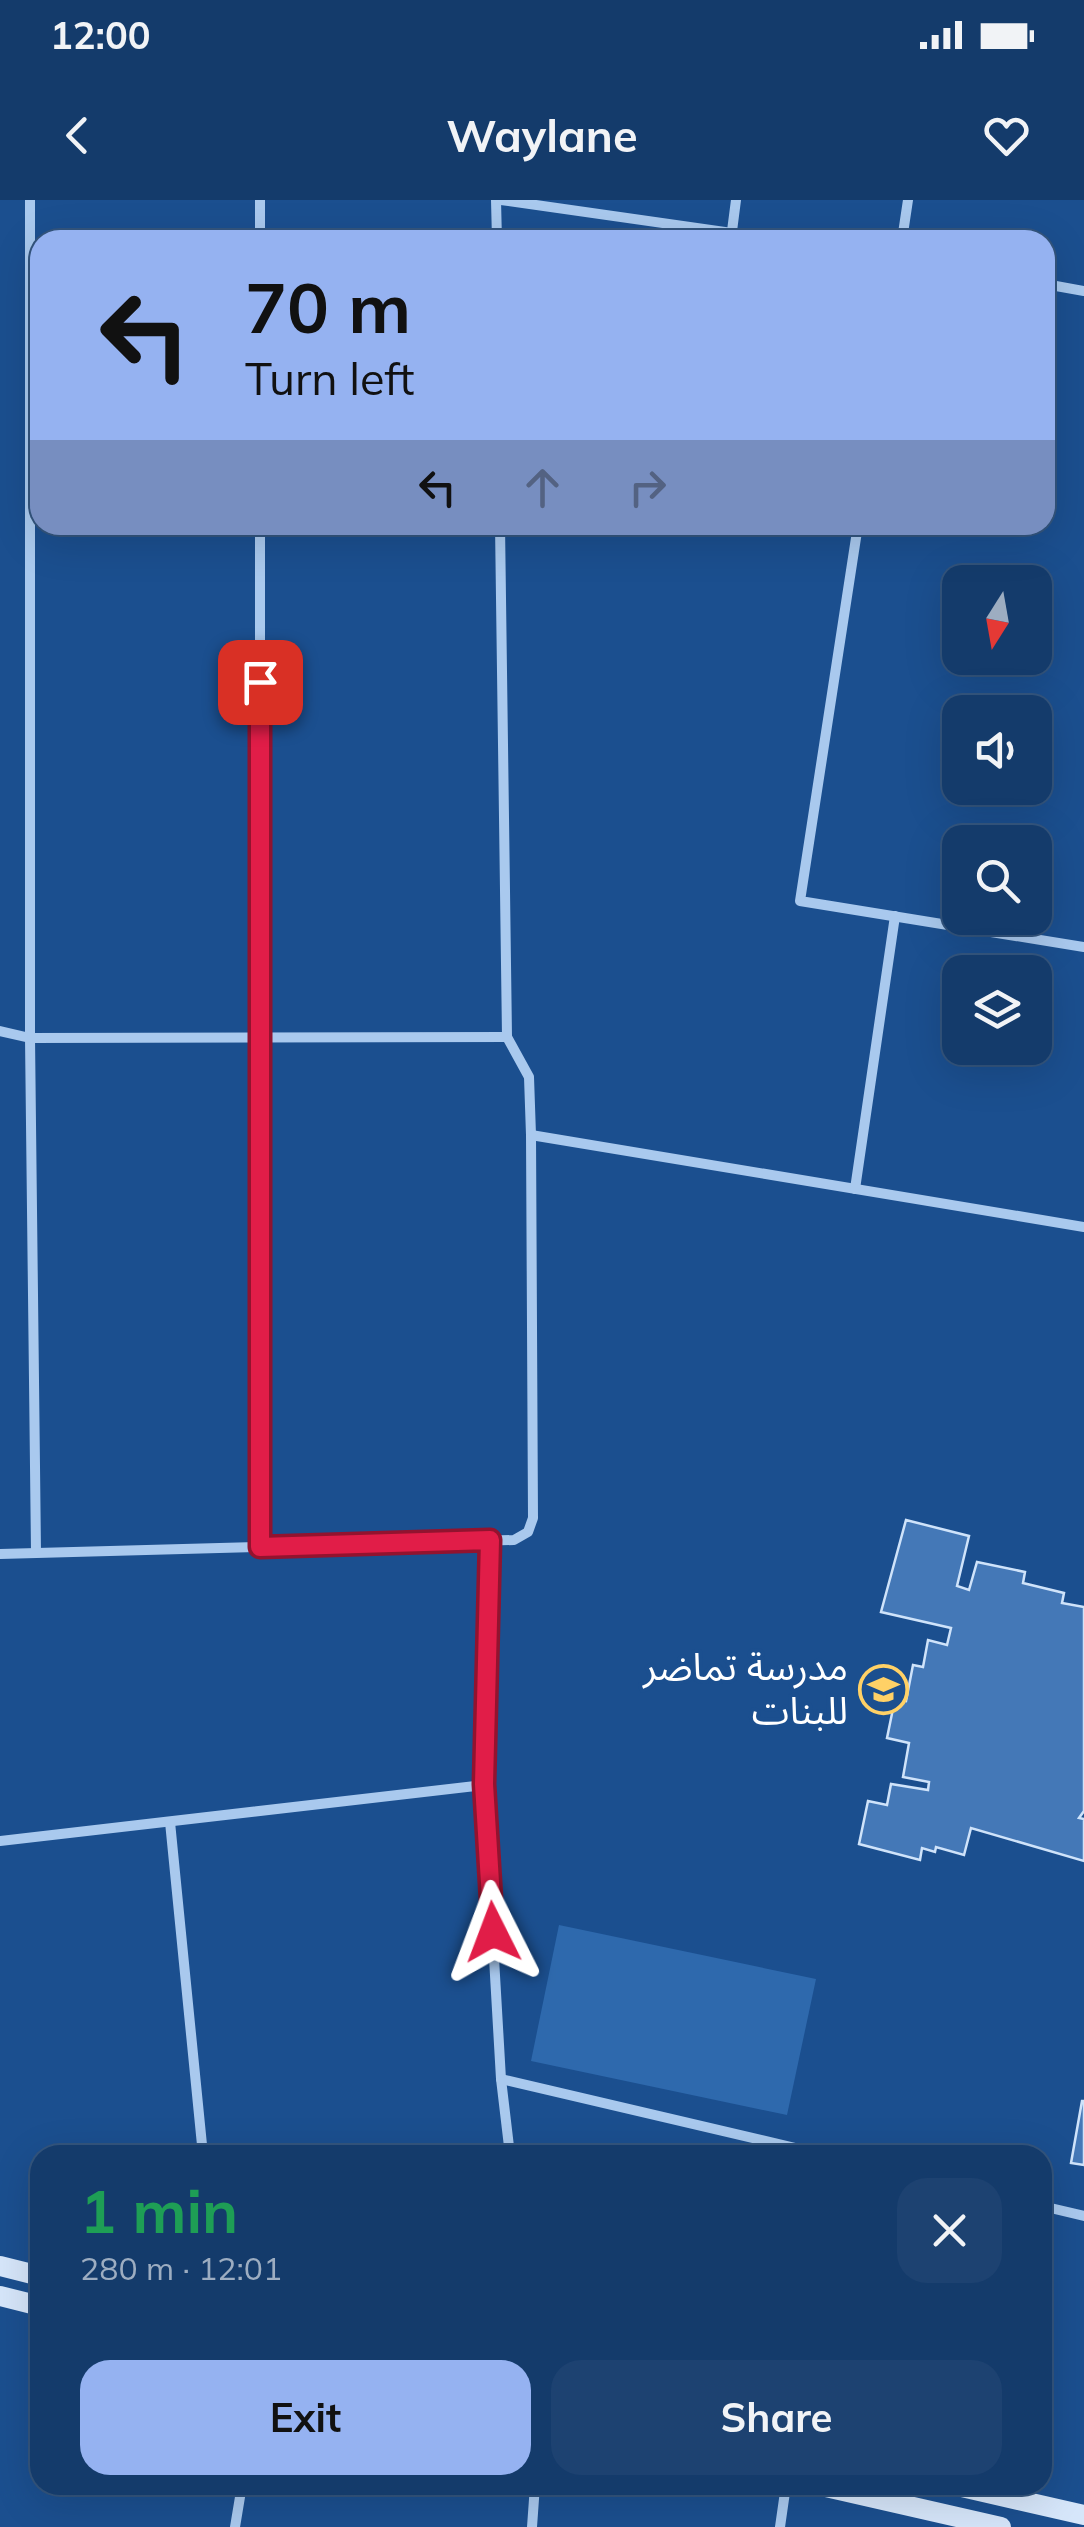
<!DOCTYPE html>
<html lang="en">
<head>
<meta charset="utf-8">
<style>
	:root { --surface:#143b6b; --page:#1d4271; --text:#f1f3f6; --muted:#9dadc1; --line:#33557e; --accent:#95b2f1 }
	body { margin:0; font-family:Mulish,"Noto Sans Arabic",sans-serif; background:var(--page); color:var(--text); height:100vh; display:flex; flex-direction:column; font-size:38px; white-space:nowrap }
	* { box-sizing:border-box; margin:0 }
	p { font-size:32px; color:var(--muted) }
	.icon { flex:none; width:55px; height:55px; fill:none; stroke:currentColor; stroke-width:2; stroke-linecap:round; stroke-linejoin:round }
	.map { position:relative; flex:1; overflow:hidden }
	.drawer { position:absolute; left:30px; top:1945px; width:1022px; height:350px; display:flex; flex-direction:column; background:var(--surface); border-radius:30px; box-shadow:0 10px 40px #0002,0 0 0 2px var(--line) }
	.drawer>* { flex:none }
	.guide { position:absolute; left:30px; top:30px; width:1025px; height:305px; border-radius:30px; box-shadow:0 10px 40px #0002,0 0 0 2px var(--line); background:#95b2f1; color:#111; overflow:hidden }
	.needle { width:65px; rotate:191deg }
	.controls { position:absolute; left:942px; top:365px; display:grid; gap:20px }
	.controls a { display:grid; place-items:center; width:110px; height:110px; border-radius:20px; background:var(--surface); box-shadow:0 10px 40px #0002,0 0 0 2px var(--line); font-size:50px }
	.pin { position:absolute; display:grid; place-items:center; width:85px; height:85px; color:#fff; margin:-42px; border-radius:20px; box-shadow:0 5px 15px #0006 }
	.me { position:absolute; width:110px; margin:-55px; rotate:357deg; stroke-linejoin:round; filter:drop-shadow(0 0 8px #0008) }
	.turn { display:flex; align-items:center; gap:35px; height:210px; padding:0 50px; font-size:45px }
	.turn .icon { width:130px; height:130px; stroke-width:2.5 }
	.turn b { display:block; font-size:70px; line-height:85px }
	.lanes { display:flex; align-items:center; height:95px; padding:0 50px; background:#0003; justify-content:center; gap:50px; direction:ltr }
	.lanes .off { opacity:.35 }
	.round { display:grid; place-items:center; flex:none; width:105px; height:105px; border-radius:30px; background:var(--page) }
	.overview { display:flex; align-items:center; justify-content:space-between; height:170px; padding:0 50px }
	h1 { font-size:60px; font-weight:700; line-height:75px; color:#1e9e55 }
	.cta { display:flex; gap:20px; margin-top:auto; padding:20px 50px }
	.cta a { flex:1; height:115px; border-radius:30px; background:var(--accent); color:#111; font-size:40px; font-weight:700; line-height:115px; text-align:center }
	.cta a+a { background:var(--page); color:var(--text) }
	.status { display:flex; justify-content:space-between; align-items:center; height:70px; padding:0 50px; background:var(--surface); direction:ltr }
	.status svg { height:28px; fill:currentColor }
	header { display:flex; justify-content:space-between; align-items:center; height:130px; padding:0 50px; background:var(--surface); font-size:45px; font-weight:700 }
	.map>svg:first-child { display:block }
	.green { fill:#2e69ad }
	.building { fill:#4478b7; stroke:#cfe3fa; stroke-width:2.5 }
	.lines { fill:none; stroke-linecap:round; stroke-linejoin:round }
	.street { stroke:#a9c9ee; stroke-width:10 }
	.secondary { stroke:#d6e6fa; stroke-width:20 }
	.route-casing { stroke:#92132f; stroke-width:25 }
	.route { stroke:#e11d48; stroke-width:18 }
	.labels { text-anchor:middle; stroke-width:8; stroke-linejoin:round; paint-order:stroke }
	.poi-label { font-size:38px; fill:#fff; stroke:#1b4f8f; text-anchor:end }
</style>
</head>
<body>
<div class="status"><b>12:00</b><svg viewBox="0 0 49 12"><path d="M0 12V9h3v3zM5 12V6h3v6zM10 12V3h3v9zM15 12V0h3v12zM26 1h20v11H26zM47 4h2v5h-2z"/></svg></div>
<header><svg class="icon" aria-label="back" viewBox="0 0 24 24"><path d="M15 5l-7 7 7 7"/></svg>Waylane<svg class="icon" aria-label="heart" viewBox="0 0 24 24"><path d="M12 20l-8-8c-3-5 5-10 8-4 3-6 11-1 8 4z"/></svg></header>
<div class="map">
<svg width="1084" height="2327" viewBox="0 0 1084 2327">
	<rect width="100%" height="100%" fill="#1b4f8f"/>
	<path class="green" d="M 559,1725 L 816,1779 L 787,1915 L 531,1861 Z"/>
	<g class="building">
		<path d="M 906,1320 L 969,1336 L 957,1386 L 969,1390 L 977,1362 L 1025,1372 L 1023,1383 L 1064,1393 L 1062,1403 L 1084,1407 L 1084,1611 L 1079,1618 L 1084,1619 L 1084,1661 L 971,1628 L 964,1655 L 936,1647 L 935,1652 L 922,1648 L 920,1660 L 859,1644 L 868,1601 L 887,1605 L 891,1584 L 928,1590 L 929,1582 L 903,1577 L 909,1543 L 887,1538 L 895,1499 L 906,1501 L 913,1465 L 923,1467 L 928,1440 L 947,1445 L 951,1428 L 881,1412 Z"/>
		<path d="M 1082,1901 L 1084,1901 L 1084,1965 L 1071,1963 Z"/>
	</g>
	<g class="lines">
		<g class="street">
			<path d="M 30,0 L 30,838 L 36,1352"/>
			<path d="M 496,0 L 497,40"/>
			<path d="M 501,0 L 781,40"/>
			<path d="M 732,31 L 736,0"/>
			<path d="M 260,40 L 260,0"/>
			<path d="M 902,40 L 908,0"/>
			<path d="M 1045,84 L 1084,91"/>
			<path d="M 260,325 L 260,1347"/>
			<path d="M 858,325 L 800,701 L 1084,747"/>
			<path d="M 0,831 L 30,838 L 507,837"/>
			<path d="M 531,935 L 1084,1027"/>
			<path d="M 855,989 L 895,716"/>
			<path d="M 490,1340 L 484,1585 L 501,1879 L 510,1955"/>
			<path d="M 0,1354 L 514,1340 L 528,1332 L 533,1318 L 531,935 L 529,877 L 507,837 L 500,325"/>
			<path d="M 170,1622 L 203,1955"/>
			<path d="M 0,1641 L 484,1585"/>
			<path d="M 501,1879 L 825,1955"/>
			<path d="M 1042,2006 L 1084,2016"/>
			<path d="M 235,2327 L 242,2285"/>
			<path d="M 532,2327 L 535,2285"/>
			<path d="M 780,2327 L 786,2285"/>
		</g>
		<g class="secondary">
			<path d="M 0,2066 L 40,2076"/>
			<path d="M 0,2096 L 40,2106"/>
			<path d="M 817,2285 L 1001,2327"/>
			<path d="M 953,2285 L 1084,2315"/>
		</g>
	</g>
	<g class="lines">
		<defs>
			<path id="route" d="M 260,482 L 260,1347 L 490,1340 L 484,1584 L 493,1732"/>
		</defs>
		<use href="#route" class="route-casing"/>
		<use href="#route" class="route"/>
	</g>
	<defs>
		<symbol id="school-ring" viewBox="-11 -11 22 22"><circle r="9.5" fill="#1b4f8f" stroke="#ffd166" stroke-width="1.5"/><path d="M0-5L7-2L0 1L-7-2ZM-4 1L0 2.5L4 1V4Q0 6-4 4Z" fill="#ffd166"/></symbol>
	</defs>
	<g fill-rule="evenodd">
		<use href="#school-ring" x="856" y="1462" width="55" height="55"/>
	</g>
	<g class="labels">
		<g class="poi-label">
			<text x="848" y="1480">مدرسة تماضر<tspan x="848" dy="44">للبنات</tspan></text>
		</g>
	</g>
</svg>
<div class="controls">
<a><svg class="needle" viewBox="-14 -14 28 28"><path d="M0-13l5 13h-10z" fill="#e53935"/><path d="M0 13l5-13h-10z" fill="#9dadc1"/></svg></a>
<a><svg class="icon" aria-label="sound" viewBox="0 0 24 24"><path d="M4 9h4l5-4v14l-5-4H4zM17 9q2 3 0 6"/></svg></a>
<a><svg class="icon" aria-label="search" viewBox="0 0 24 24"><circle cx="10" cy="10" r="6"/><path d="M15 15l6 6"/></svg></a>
<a><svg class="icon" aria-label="layers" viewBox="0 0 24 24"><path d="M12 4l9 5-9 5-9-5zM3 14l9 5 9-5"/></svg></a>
</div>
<div class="pin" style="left:260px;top:482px;background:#d93025"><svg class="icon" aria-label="arrive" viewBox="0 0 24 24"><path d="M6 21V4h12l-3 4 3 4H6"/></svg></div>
<svg class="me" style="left:493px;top:1732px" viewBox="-20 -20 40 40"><path d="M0-17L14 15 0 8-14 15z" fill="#e11d48" stroke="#fff" stroke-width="4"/></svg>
<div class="guide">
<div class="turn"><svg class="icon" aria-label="left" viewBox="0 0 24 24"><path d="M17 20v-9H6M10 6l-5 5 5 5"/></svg><div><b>70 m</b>Turn left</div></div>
<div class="lanes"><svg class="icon" aria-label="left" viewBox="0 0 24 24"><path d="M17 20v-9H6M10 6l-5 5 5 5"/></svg><svg class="icon off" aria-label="ahead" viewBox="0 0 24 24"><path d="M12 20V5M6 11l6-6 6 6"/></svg><svg class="icon off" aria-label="right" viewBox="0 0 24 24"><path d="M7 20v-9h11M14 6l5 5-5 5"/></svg></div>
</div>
<section class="drawer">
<div class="overview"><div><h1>1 min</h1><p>280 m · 12:01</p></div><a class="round"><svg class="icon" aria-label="close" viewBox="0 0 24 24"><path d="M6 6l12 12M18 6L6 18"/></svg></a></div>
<div class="cta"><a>Exit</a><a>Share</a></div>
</section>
</div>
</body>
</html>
